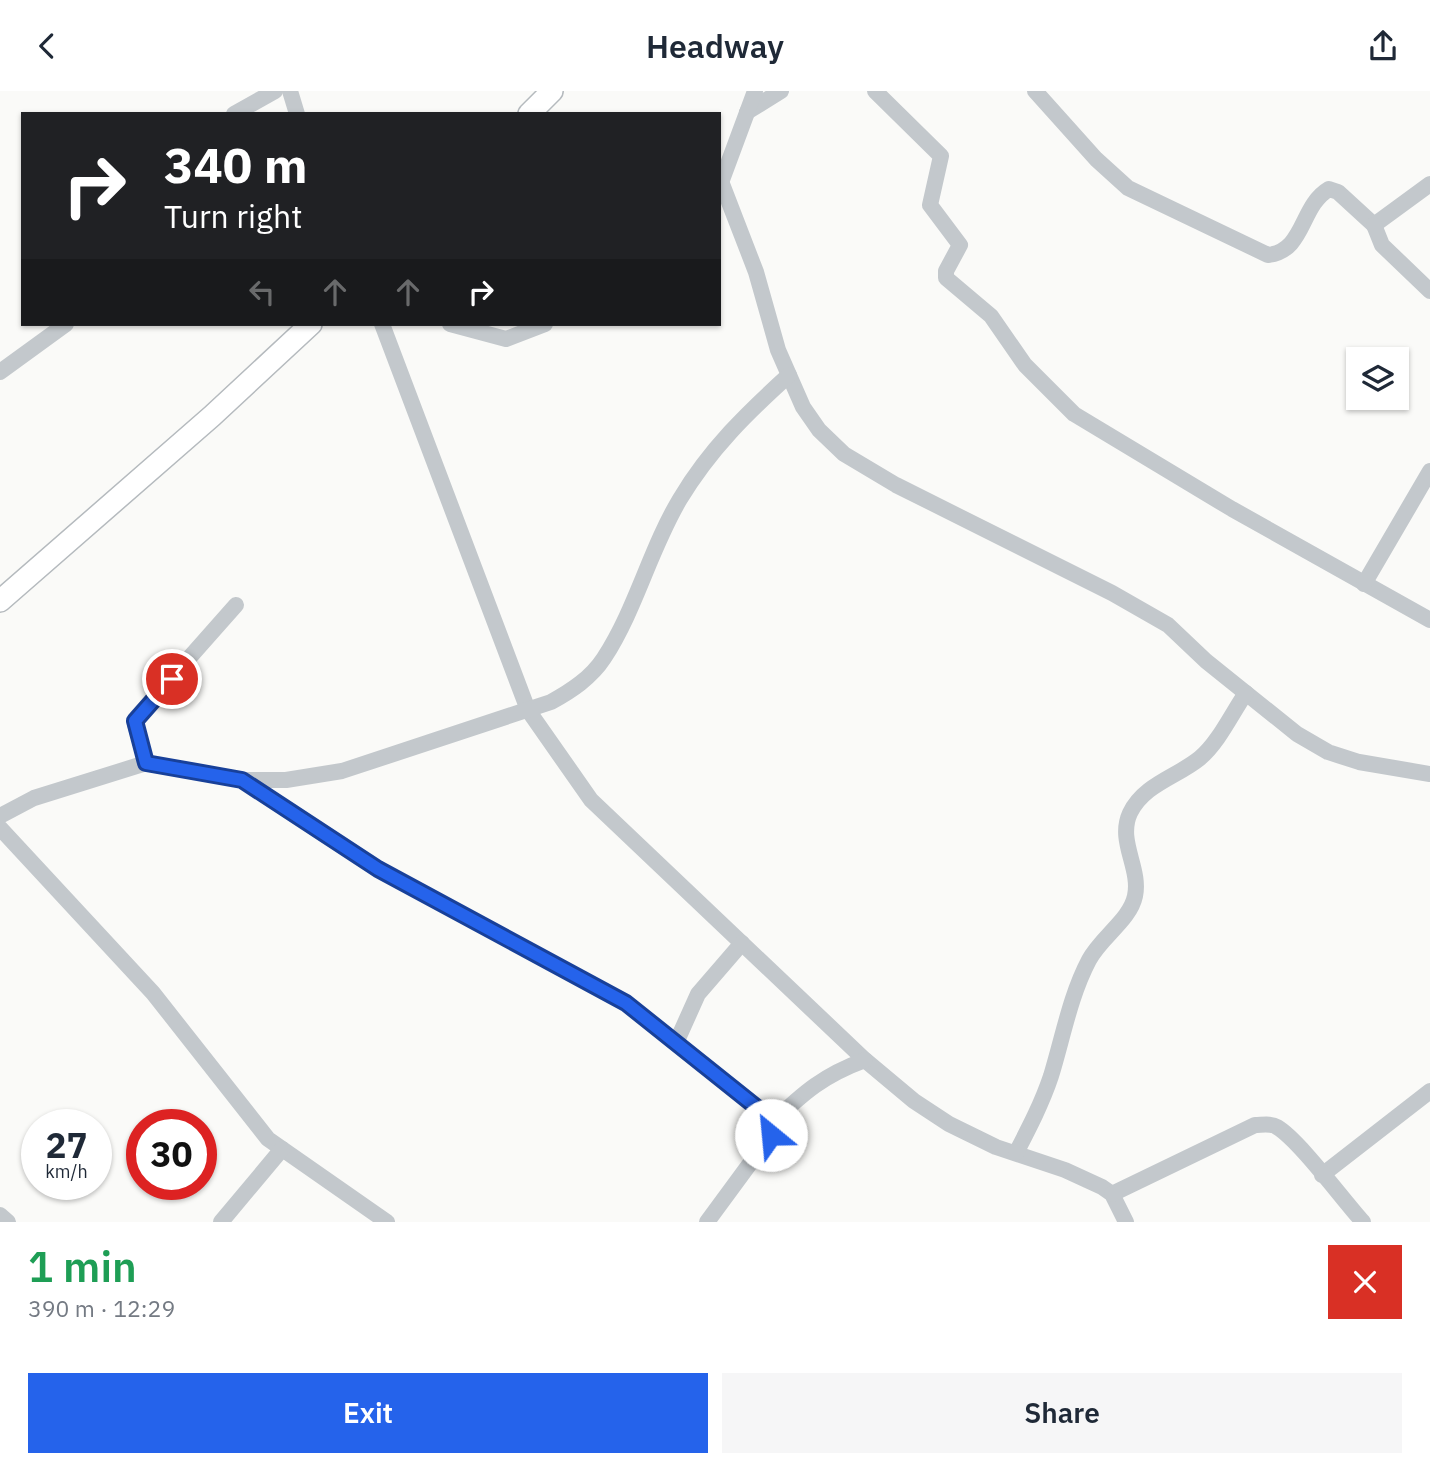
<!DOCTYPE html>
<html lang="en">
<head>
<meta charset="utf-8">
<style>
	:root { --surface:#fff; --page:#f6f6f7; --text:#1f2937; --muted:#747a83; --accent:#2563eb }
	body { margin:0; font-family:"IBM Plex Sans",sans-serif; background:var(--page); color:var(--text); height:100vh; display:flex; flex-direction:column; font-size:26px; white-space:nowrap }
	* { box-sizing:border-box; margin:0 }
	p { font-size:23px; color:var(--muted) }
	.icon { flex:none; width:38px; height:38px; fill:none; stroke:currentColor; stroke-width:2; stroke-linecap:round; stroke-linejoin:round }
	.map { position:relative; height:1131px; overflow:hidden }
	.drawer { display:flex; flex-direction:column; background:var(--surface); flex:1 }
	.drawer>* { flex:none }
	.top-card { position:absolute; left:21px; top:21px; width:700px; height:214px; border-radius:0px; box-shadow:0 2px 5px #0004; background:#202124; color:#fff; overflow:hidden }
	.buttons { position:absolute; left:1346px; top:256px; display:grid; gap:14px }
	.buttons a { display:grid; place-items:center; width:63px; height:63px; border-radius:0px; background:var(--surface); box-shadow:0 2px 5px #0004; font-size:35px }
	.speed { position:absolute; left:21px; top:1018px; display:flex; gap:14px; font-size:35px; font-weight:700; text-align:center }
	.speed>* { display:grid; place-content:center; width:91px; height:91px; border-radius:50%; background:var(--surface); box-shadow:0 2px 5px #0004; line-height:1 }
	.speed small { font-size:18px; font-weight:400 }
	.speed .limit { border:10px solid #d22; background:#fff; color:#111 }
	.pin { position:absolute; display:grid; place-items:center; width:60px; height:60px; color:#fff; margin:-30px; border:4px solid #fff; border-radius:50%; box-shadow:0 2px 7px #0007 }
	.me { position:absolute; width:77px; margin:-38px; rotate:332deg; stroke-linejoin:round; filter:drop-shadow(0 0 5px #0008) }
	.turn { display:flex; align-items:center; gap:24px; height:147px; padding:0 28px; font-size:32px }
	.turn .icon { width:91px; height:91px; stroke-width:2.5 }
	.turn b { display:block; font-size:49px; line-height:60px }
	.lanes { display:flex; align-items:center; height:66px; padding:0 28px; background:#0003; justify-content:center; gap:35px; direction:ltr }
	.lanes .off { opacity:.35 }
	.round { display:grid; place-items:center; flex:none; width:74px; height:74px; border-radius:0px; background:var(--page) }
	.overview { display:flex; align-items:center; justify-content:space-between; height:119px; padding:0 28px }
	h1 { font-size:42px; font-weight:600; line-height:52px; color:#1e9e55 }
	.primary-button { display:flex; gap:14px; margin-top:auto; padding:14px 28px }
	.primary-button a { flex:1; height:80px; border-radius:0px; background:var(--accent); color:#fff; font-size:28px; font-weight:600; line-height:80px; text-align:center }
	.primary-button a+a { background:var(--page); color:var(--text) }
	header { display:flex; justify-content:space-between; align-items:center; height:91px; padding:0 28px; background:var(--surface); font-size:32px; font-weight:600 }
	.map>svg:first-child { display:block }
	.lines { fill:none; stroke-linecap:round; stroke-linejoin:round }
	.major-casing { stroke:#b5babe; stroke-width:24 }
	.minor { stroke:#c3c8cc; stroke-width:16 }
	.major { stroke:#fff; stroke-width:21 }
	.route-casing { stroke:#184099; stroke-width:18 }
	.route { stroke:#2563eb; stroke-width:12 }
</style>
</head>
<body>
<header><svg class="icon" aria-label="back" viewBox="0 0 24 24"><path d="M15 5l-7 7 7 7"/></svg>Headway<svg class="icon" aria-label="share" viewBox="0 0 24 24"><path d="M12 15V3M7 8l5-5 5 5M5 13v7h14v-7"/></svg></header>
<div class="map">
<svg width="1430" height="1131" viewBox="0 0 1430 1131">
	<rect width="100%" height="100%" fill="#fafaf8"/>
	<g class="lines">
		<defs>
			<g id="major">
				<path d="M 529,23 L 552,0"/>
				<path d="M 0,510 L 212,325 L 311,233"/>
			</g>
		</defs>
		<use href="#major" class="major-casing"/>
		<g class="minor">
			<path d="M 290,0 L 297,23"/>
			<path d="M 875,0 L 941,65 L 930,114 L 960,154 L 946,180 L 946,187 L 991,225 L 1025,274 L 1074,323 L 1232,418 L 1430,529"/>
			<path d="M 1035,0 L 1096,68 L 1128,97 L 1268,164 C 1305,160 1300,115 1329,98 L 1338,101 L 1374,134 L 1430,93"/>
			<path d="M 747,21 L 781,0"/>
			<path d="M 234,23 L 275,0"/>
			<path d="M 722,93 L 756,181 L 778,259 L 803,316 L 819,339 L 844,363 L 896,394 L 1112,502 L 1168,534 L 1206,570 L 1297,643 L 1328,661 L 1359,671 L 1430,683"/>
			<path d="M 719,97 L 755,0"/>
			<path d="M 1374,134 L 1382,154 L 1430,200"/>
			<path d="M 382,233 L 528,619 L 591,709 L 865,969 L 914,1010 L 949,1033 L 996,1056 L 1065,1079 L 1102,1096 L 1112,1103 L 1126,1131"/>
			<path d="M 450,233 L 506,248 L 545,233"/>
			<path d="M 0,281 L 66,233"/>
			<path d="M 1364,493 L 1430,380"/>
			<path d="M 146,672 L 135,633 L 136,627 L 236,514"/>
			<path d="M 242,689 L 378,778 L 626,912 L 765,1023 L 772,1032 L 771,1044 L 707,1131"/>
			<path d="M 0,725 L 34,707 L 146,672 L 242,689 L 286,689 L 342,680 L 551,611 C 571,600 591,587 604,567 C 636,518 650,458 680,408 C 710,358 747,322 789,284"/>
			<path d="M 0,737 L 153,902 L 268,1048 L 387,1131"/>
			<path d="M 676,952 L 698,903 L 742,852"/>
			<path d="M 772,1032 C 804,1001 824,984 865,969"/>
			<path d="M 1016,1062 C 1029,1037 1042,1012 1051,985 C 1063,946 1070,905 1089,869 C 1101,846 1130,829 1135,805 C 1141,777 1117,750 1130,722 C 1144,693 1177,686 1200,667 C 1219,651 1232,622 1246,602"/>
			<path d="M 1322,1084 L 1430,1000"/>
			<path d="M 1112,1103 L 1255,1034 C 1262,1034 1271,1032 1277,1036 C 1299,1049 1343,1109 1363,1131"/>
			<path d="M 0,1124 L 8,1131"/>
			<path d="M 221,1131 L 282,1058"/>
		</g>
		<use href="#major" class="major"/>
	</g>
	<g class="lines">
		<defs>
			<path id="route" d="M 172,588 L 135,630 L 146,672 L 242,689 L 378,778 L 626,912 L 765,1023 L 772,1032 L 771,1044"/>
		</defs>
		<use href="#route" class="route-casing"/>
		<use href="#route" class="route"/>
	</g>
</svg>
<div class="buttons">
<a><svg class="icon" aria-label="layers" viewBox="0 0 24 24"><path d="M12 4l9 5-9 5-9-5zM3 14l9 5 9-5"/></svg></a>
</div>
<div class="speed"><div>27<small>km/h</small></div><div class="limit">30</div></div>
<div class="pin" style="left:172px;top:588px;background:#d93025"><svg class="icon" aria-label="arrive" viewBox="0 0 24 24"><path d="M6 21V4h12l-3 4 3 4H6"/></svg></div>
<svg class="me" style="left:771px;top:1044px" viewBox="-20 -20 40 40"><circle r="19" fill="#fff"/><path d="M0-13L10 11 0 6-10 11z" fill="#2563eb"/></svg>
<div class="top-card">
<div class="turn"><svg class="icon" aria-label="right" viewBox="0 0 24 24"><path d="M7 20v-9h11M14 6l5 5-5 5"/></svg><div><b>340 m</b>Turn right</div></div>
<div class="lanes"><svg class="icon off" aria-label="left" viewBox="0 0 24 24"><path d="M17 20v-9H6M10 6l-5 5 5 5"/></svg><svg class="icon off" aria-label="ahead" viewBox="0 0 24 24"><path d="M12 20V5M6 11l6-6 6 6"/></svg><svg class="icon off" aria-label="ahead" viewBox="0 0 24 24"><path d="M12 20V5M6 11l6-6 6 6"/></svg><svg class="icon" aria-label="right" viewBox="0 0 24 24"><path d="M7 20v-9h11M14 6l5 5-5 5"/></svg></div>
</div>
</div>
<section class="drawer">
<div class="overview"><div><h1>1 min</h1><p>390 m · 12:29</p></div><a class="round" style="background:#d93025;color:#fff"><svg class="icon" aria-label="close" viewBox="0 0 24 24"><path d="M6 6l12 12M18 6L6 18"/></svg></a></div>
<div class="primary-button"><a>Exit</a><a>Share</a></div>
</section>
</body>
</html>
